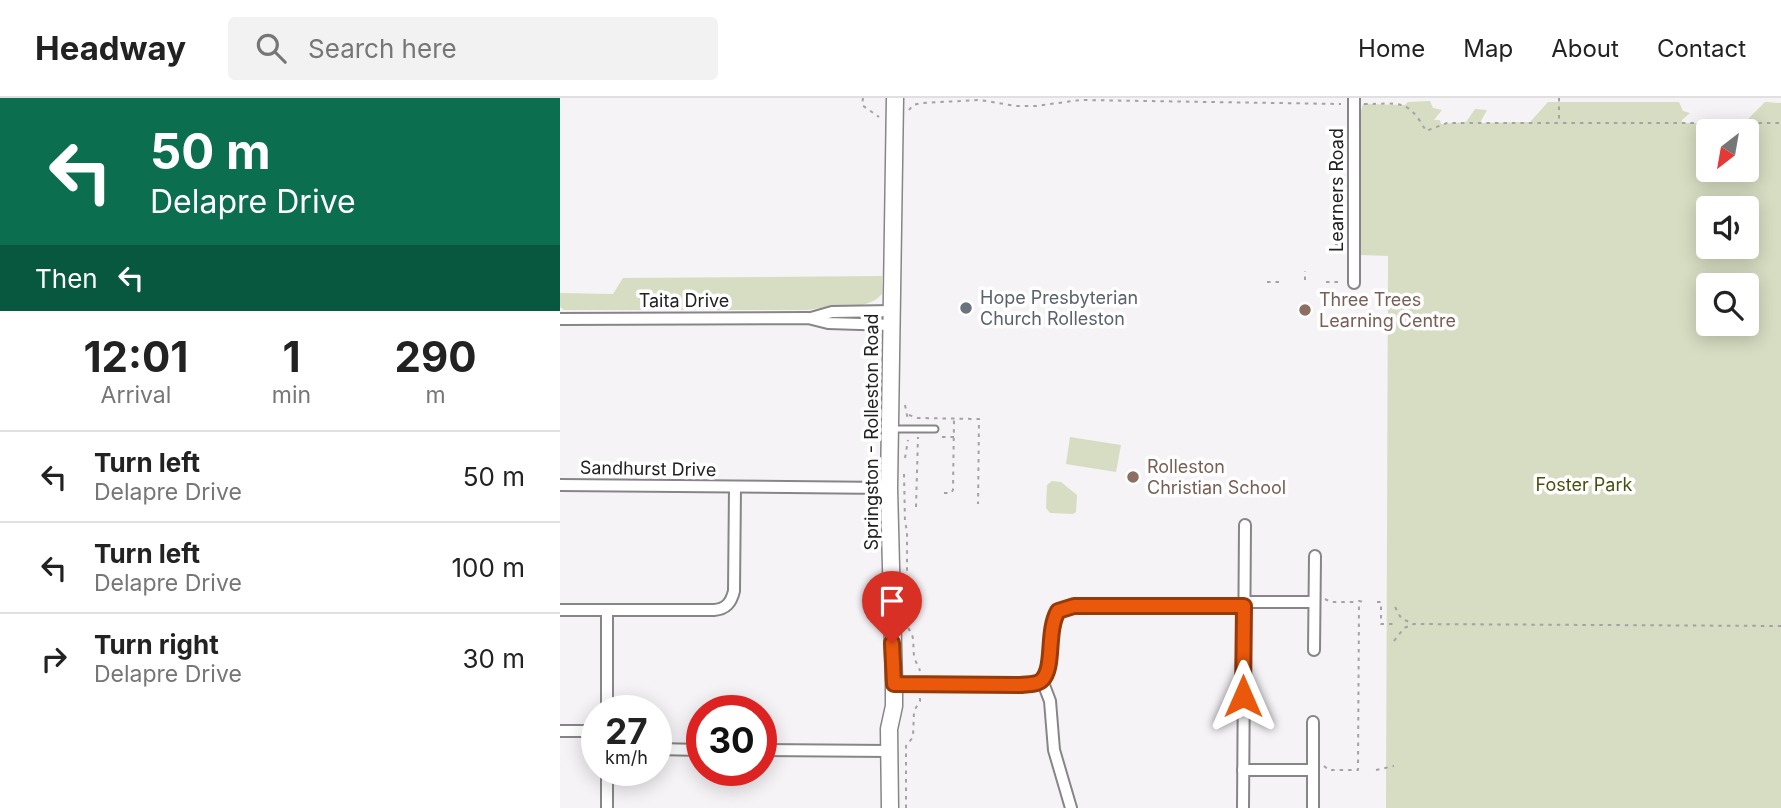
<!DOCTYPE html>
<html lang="en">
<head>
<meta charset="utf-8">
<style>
	:root { --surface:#fff; --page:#f2f2f2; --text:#222; --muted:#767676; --line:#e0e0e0 }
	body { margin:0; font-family:Inter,sans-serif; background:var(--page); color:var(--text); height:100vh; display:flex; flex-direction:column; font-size:26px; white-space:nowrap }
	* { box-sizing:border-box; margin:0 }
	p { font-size:23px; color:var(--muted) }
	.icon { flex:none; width:38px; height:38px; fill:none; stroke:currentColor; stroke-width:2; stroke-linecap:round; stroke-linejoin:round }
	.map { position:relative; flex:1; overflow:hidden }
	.side { display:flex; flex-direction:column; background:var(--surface); width:560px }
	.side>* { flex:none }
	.guide { background:#0b6e4f; color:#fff; overflow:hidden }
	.needle { width:46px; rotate:211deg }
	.tools { position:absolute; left:1136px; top:21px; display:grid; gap:14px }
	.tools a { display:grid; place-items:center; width:63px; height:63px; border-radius:7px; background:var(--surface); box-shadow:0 4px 18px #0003; font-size:35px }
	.speed { position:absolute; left:21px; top:597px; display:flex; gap:14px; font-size:35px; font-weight:700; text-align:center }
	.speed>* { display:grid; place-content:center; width:91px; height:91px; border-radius:50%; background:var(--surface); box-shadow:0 4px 18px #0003; line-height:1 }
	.speed small { font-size:18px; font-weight:400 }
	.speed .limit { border:10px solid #d22; background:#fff; color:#111 }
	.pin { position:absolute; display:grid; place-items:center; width:60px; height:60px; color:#fff; margin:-72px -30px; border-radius:50% 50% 50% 0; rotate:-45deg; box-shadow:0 0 7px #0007 }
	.pin .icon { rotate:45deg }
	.me { position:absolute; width:77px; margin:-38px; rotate:0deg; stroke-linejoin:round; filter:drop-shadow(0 0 5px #0008) }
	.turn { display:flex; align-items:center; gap:24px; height:147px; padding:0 35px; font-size:32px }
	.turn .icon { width:91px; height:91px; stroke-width:2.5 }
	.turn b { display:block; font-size:49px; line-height:60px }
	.then { display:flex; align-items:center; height:66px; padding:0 35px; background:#0003; gap:14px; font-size:26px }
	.eta { display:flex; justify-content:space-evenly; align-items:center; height:119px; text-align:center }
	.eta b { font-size:42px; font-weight:700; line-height:49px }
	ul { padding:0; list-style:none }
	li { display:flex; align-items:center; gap:21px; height:91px; padding:0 35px; border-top:2px solid var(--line) }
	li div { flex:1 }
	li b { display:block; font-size:26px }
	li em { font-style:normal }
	header { display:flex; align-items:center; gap:42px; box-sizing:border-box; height:98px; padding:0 35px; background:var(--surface); border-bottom:2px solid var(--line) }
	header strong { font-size:33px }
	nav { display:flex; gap:38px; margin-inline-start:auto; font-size:24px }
	.search { width:490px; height:63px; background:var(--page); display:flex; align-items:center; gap:18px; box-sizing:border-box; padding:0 24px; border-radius:7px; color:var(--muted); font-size:26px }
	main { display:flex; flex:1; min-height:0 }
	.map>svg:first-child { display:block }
	.green { fill:#d6ddc2; fill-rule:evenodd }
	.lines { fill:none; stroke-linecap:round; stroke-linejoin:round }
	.service-casing { stroke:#888588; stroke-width:9 }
	.minor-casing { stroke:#888588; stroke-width:14 }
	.secondary-casing { stroke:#888588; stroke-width:19 }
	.path { stroke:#a4a2a4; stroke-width:2; stroke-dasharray:3.5 5; stroke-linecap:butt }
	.service { stroke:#fff; stroke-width:5 }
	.minor { stroke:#fff; stroke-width:10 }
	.secondary { stroke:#fff; stroke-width:16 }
	.route-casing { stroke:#983908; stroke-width:18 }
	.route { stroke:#ea580c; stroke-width:12 }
	.worship-dot { fill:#6b7280; stroke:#fff; stroke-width:2.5 }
	.education-dot { fill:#8d6e63; stroke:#fff; stroke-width:2.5 }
	.labels { text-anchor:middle; stroke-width:7; stroke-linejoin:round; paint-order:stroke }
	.street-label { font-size:18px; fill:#222122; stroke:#fff }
	.worship-label { font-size:18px; fill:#5b616d; stroke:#fff; text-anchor:start }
	.education-label { font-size:18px; fill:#785e54; stroke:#fff; text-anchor:start }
	.park-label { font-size:18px; fill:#48520f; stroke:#fff }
</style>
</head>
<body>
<header>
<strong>Headway</strong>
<div class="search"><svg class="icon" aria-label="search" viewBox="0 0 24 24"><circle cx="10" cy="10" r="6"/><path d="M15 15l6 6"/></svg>Search here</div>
<nav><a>Home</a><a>Map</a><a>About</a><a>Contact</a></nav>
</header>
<main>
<section class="side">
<div class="guide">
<div class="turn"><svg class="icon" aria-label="left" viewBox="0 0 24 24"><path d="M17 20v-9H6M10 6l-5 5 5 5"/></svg><div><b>50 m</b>Delapre Drive</div></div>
<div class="then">Then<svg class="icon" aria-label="left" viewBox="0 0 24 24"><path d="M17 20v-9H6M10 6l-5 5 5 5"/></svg></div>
</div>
<div class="eta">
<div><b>12:01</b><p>Arrival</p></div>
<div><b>1</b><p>min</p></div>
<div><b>290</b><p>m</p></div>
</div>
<ul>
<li><svg class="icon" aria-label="left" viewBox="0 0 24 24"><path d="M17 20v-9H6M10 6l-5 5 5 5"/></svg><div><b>Turn left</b><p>Delapre Drive</p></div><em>50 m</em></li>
<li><svg class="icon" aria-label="left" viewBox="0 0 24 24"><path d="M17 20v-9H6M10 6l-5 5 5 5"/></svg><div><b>Turn left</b><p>Delapre Drive</p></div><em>100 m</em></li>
<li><svg class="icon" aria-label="right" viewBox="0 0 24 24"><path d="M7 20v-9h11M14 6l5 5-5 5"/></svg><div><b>Turn right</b><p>Delapre Drive</p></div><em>30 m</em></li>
</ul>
</section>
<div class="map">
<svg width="1221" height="710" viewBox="0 0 1221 710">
	<rect width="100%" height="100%" fill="#f6f3f6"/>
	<g class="green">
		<path d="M 870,3 L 873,10 L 882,12 L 874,22 L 880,22 L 881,26 L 906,24 L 915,11 L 927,12 L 920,25 L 970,24 L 988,4 L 1119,4 L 1123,13 L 1130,15 L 1122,22 L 1122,25 L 1184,25 L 1205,4 L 1221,5 L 1221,710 L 826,710 L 828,158 L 800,157 L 800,16 L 803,6 L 845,7 L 848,4 ZM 1148,33 L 1186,33 L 1186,72 L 1148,72 ZM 1148,110 L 1186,110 L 1186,149 L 1148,149 ZM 1148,187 L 1186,187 L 1186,226 L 1148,226 Z"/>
		<path d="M 322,178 L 322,196 C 307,214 271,207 248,212 L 4,212 L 0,209 L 0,195 L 53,196 L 63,180 Z"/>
		<path d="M 510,339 L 561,347 L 556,374 L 506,366 Z"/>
		<path d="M 492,383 L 501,384 L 517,397 L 516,414 L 513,416 L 490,415 L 486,410 L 487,387 Z"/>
	</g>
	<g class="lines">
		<defs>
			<path id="service" d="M 333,331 L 375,331"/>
			<g id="minor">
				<path d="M 794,0 L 794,185"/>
				<path d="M 251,220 L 272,214 L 332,213"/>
				<path d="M 0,221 L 248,220 L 268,225 L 332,227"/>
				<path d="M 0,387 L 329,390"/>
				<path d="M 684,504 L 754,504"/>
				<path d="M 0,512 L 154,512 C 166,511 171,505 174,493 L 175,389"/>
				<path d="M 47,512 L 47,612"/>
				<path d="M 754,552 L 755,458"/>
				<path d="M 482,582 L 490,603 L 494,652 L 511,710"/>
				<path d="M 334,586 L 475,585 C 498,574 485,536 498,513 L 515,508 L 684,508"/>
				<path d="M 0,633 L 37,633"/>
				<path d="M 96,651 L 142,652"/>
				<path d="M 201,652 L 329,653"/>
				<path d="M 683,672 L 753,672"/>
				<path d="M 47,710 L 47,672"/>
				<path d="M 683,710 L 685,427"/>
				<path d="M 753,710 L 753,624"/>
			</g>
			<path id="secondary" d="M 330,710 L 329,631 L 334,608 L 334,586 L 329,390 L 335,0"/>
		</defs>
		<use href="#service" class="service-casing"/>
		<use href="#minor" class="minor-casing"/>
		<use href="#secondary" class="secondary-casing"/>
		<g class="path">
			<path d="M 303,0 L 302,7 L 319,19"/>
			<path d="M 999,0 L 999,24"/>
			<path d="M 804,6 C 839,6 848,0 866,33 L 887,25 L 1221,25"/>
			<path d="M 349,12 L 353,7 L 362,5 L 420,2 L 456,8 L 476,8 L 520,2 L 781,6"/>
			<path d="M 775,147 L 783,147"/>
			<path d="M 745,182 L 745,173"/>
			<path d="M 707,184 L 721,184"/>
			<path d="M 766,184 L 782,184"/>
			<path d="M 345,307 L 348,322"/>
			<path d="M 349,317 L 358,320 L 419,321 L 418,406"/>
			<path d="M 382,339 L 394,339"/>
			<path d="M 345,360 L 348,342"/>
			<path d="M 344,376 L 345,424 L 347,433 L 347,503"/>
			<path d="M 384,395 L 391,395 L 393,392 L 394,322"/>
			<path d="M 356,409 L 358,339"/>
			<path d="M 765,501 L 771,504 L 798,504"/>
			<path d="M 817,504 L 821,504 L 821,526 L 835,526"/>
			<path d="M 835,509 L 841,520 L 853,526"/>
			<path d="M 348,530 C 357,541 351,549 355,561 C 356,565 359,569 360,573"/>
			<path d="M 834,543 L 844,530 L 854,526 L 1221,528"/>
			<path d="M 764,668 L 769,672 L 798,672 L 799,503 L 804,504"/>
			<path d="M 816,672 L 834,668"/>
			<path d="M 346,710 L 346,648 L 353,639 L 354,613 L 360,603 L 360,596"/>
		</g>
		<use href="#service" class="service"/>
		<use href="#minor" class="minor"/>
		<use href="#secondary" class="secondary"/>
	</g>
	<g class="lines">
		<defs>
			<path id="route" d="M 332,545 L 334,586 L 461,587 C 467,586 477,587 482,582 C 495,569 486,534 498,513 L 514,508 L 684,508 L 683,598"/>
		</defs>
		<use href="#route" class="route-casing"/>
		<use href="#route" class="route"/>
	</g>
	<circle class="worship-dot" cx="406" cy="210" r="7"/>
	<g class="education-dot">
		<circle cx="745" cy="212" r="7"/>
		<circle cx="573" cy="379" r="7"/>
	</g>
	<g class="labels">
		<g class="street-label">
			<text transform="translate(777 92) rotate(-90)" y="6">Learners Road</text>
			<text x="124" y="209">Taita Drive</text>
			<text transform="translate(312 334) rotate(-90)" y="6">Springston - Rolleston Road</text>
			<text transform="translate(88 371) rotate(1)" y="6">Sandhurst Drive</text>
		</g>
		<g class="worship-label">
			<text x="420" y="206">Hope Presbyterian<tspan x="420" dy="21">Church Rolleston</tspan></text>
		</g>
		<g class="education-label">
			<text x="759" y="208">Three Trees<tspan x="759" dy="21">Learning Centre</tspan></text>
			<text x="587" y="375">Rolleston<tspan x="587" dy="21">Christian School</tspan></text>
		</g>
		<g class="park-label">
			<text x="1024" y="393">Foster Park</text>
		</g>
	</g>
</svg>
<div class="tools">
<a><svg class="needle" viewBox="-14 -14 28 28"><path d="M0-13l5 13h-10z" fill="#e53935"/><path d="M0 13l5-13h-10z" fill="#767676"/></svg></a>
<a><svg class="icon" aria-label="sound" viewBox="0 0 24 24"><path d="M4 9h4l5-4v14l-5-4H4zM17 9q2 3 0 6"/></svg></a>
<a><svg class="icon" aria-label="search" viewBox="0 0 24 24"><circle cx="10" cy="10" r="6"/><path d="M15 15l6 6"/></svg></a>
</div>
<div class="speed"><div>27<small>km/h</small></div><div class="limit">30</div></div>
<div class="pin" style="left:332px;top:545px;background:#d93025"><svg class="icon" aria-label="arrive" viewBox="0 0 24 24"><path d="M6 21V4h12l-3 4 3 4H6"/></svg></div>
<svg class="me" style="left:683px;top:598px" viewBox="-20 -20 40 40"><path d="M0-17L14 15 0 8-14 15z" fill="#ea580c" stroke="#fff" stroke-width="4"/></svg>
</div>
</main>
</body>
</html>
